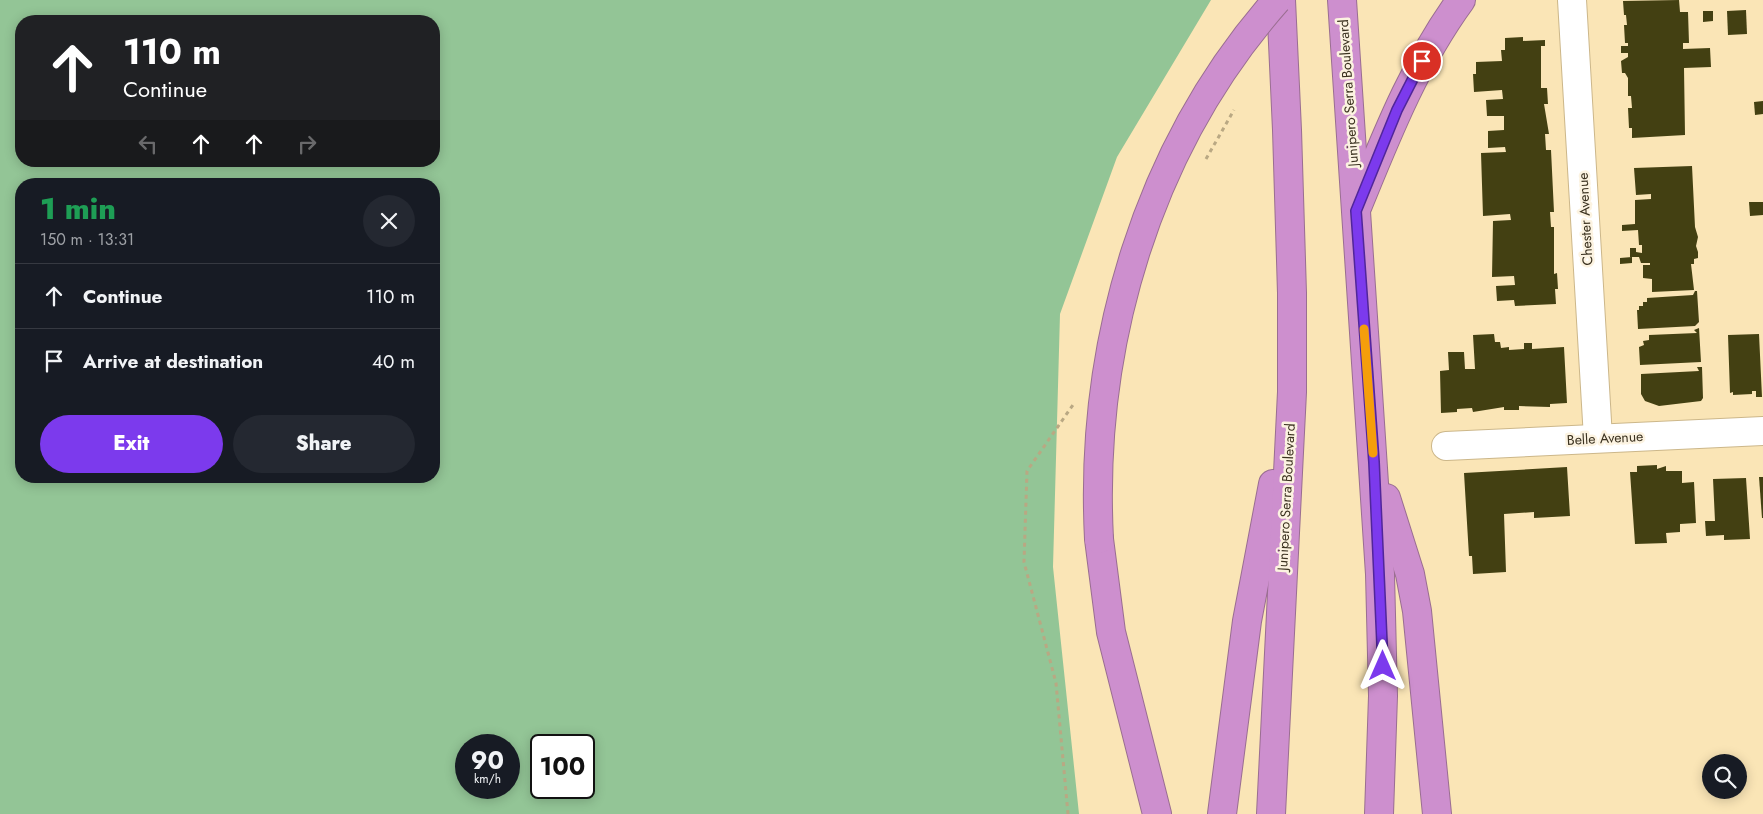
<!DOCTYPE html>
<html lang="en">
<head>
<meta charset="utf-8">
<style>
	:root { --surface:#171b24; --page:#242831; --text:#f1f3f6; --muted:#9ea1a6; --line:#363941; --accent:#7c3aed }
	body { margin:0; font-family:Jost,sans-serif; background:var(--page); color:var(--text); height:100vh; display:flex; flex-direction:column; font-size:19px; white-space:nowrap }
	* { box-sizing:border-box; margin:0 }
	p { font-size:16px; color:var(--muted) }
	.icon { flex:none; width:28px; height:28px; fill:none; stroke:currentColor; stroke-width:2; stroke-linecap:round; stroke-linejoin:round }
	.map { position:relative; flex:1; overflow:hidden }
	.panel { position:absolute; left:15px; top:178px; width:425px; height:305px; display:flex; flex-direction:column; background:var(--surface); border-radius:20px; box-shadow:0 2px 12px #0003 }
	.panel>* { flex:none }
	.banner { position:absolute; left:15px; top:15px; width:425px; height:152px; border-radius:20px; box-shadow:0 2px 12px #0003; background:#202124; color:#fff; overflow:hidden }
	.tools { position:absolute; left:1702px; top:754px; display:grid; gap:10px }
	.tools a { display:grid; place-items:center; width:45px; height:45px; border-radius:50%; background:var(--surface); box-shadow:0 2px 12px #0003; font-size:25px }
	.speed { position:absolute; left:455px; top:734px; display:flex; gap:10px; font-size:25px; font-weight:700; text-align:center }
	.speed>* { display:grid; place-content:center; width:65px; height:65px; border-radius:50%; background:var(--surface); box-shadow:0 2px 12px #0003; line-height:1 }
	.speed small { font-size:12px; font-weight:400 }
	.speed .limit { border:2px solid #111; border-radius:8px; background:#fff; color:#111 }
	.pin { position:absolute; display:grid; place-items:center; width:42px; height:42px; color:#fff; margin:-21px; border:2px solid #fff; border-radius:50%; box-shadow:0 1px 5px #0007 }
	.me { position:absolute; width:55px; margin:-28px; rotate:0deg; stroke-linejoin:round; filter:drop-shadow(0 0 4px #0008) }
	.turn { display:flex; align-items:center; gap:18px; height:105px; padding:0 25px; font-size:22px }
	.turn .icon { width:65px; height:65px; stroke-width:2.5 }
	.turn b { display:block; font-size:35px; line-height:42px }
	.lanes { display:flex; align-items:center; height:48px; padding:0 25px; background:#0003; justify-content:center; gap:25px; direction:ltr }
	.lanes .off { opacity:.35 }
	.round { display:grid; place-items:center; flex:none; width:52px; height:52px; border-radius:26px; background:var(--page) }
	.headline { display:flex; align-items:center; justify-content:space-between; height:85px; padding:0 25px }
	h1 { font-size:30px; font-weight:800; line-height:38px; color:#1e9e55 }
	.primary-button { display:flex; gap:10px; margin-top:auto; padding:10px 25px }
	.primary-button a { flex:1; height:58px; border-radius:30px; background:var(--accent); color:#fff; font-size:20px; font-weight:800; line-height:58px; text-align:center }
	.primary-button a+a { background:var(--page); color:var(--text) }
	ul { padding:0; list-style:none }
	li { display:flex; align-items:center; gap:15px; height:65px; padding:0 25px; border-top:1px solid var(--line) }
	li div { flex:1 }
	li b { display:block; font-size:19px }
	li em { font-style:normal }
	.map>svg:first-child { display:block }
	.green { fill:#93c596; fill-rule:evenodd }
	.building { fill:#434012 }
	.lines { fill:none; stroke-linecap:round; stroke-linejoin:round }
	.minor-casing { stroke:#ccb78a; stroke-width:30 }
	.highway-casing { stroke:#9a6e91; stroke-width:30 }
	.path { stroke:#b9a883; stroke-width:3; stroke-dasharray:4 4; stroke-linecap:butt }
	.minor { stroke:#fff; stroke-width:28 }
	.highway { stroke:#cd8fce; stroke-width:28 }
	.highway-bridge-casing { stroke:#9a6e91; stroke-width:30; stroke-linecap:butt }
	.highway-bridge { stroke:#cd8fce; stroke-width:28 }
	.route-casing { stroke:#51269a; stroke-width:12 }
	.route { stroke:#7c3aed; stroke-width:9 }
	.slow { stroke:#f59e0b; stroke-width:9 }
	.labels { text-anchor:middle; stroke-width:5; stroke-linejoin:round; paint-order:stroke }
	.street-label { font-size:14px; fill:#3b3220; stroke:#fcf3e1 }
</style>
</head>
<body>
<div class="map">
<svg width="1763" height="814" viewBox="0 0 1763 814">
	<rect width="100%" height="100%" fill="#fae5b6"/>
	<path class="green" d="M 0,0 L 1211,0 L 1117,157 L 1060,314 L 1053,567 L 1079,814 L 0,814 ZM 21,21 L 434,21 L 434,161 L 21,161 ZM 21,184 L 434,184 L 434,476 L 21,476 ZM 466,745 L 509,745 L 509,788 L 466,788 ZM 541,745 L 584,745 L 584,788 L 541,788 Z"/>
	<g class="building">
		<path d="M 1679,0 L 1680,12 L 1688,12 L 1689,43 L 1683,43 L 1683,49 L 1710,48 L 1711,67 L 1684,68 L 1685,135 L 1632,138 L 1632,128 L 1629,128 L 1628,108 L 1632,108 L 1631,96 L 1628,96 L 1628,78 L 1625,73 L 1622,73 L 1621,61 L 1628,57 L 1628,53 L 1621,53 L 1621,46 L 1628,46 L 1628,43 L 1625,43 L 1624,25 L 1627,25 L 1626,15 L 1624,15 L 1623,1 Z"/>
		<path d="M 1746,10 L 1747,34 L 1728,35 L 1727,11 Z"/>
		<path d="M 1703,11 L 1713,11 L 1713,21 L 1703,22 Z"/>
		<path d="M 1523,37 L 1523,41 L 1545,40 L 1545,46 L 1541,46 L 1541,88 L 1547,88 L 1548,104 L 1544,104 L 1549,134 L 1545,134 L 1546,150 L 1551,150 L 1554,212 L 1550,212 L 1551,227 L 1554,227 L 1554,274 L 1557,273 L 1558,289 L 1555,289 L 1556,304 L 1515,306 L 1514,300 L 1497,301 L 1496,286 L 1515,285 L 1514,276 L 1492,277 L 1493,221 L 1511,220 L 1510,214 L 1483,216 L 1481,153 L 1506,152 L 1505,147 L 1488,148 L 1488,131 L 1504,130 L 1504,116 L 1487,116 L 1486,100 L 1503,99 L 1502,90 L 1474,92 L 1473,74 L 1476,74 L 1476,62 L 1502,61 L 1501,50 L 1505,50 L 1505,38 Z"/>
		<path d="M 1763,101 L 1763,114 L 1755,115 L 1754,102 Z"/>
		<path d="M 1692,166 L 1695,227 L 1698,237 L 1696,246 L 1698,252 L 1698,258 L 1694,259 L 1694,264 L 1691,264 L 1694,290 L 1652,292 L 1652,279 L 1643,278 L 1643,265 L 1650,265 L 1650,263 L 1641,263 L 1639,257 L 1630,257 L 1630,248 L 1636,248 L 1636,252 L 1642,253 L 1642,245 L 1639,245 L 1638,230 L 1622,231 L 1622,225 L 1635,224 L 1635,200 L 1651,199 L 1651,194 L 1636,195 L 1634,168 Z"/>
		<path d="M 1749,202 L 1763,202 L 1763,215 L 1750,216 Z"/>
		<path d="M 1632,257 L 1632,263 L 1620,264 L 1620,258 Z"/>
		<path d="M 1695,291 L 1697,291 L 1699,322 L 1695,326 L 1638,329 L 1637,310 L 1639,310 L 1639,306 L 1643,306 L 1643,302 L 1647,302 L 1647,298 L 1693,295 Z"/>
		<path d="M 1699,328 L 1701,362 L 1640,365 L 1639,347 L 1644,345 L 1643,341 L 1649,340 L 1649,335 L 1697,333 L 1694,330 Z"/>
		<path d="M 1494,334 L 1495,342 L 1500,342 L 1501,348 L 1509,347 L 1509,350 L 1524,349 L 1524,343 L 1532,343 L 1532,349 L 1564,347 L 1567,403 L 1550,404 L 1550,407 L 1519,406 L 1519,410 L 1504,410 L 1504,407 L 1473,412 L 1472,408 L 1457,409 L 1457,412 L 1441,413 L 1440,371 L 1449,370 L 1448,352 L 1464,352 L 1465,369 L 1475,369 L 1473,335 Z"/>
		<path d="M 1759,334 L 1762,397 L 1756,397 L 1756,391 L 1752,391 L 1752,394 L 1733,395 L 1733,392 L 1730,393 L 1728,335 Z"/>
		<path d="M 1697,367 L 1702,367 L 1703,398 L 1701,401 L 1659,406 L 1645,401 L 1641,394 L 1641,374 L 1699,371 Z"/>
		<path d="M 1657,465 L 1657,469 L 1666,466 L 1666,471 L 1682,471 L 1682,483 L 1694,482 L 1696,523 L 1680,524 L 1680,532 L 1666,533 L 1667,543 L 1635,544 L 1630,472 L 1637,472 L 1637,466 Z"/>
		<path d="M 1567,467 L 1570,516 L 1534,518 L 1534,512 L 1504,514 L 1506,572 L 1473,574 L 1472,556 L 1469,556 L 1464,473 Z"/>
		<path d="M 1759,477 L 1763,477 L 1763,518 L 1762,518 Z"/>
		<path d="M 1746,478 L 1750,539 L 1724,540 L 1724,535 L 1706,536 L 1705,521 L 1715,521 L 1713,479 Z"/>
	</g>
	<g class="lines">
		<defs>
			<g id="minor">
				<path d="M 1572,0 L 1598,438"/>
				<path d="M 1446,446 L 1763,431"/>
			</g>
			<g id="highway">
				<path d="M 1342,0 L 1380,574 L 1383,696 L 1379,814"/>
				<path d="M 1358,205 C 1387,134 1415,63 1461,0"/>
				<path d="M 1386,498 L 1410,574 L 1417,611 L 1437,814"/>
				<path d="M 1099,539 L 1111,632 L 1157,814"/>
				<path d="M 1222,814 L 1247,621 L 1273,484"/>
				<path d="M 1271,814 L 1292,392 L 1292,293 L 1287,130 L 1281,0"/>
			</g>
		</defs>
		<use href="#minor" class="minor-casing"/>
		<use href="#highway" class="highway-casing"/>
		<g class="path">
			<path d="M 1206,159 L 1234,110"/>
			<path d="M 1068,814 L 1056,683 L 1024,562 L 1027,471 L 1075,402"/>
		</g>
		<use href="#minor" class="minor"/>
		<use href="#highway" class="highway"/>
		<defs>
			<path id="highway-bridge" d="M 1099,539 C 1089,345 1147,147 1277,0"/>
		</defs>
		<use href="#highway-bridge" class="highway-bridge-casing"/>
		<use href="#highway-bridge" class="highway-bridge"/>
	</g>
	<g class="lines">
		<defs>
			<path id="route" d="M 1383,666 L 1374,462 L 1356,211 L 1397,110 L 1422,61"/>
		</defs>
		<use href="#route" class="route-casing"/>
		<use href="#route" class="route"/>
		<path class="slow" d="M 1364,329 L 1373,453"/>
	</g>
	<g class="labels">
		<g class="street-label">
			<text transform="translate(1348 93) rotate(-94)" y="5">Junipero Serra Boulevard</text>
			<text transform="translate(1585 219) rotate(-93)" y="5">Chester Avenue</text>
			<text transform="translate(1605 438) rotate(-3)" y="5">Belle Avenue</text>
			<text transform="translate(1286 497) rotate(-87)" y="5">Junipero Serra Boulevard</text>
		</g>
	</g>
</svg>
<div class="tools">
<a><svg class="icon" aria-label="search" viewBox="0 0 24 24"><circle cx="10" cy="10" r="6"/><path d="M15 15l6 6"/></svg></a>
</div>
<div class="speed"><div>90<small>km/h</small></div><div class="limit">100</div></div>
<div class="pin" style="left:1422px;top:61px;background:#d93025"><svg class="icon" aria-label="arrive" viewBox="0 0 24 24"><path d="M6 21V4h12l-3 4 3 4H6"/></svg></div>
<svg class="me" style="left:1383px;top:666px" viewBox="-20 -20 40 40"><path d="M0-17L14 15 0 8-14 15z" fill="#7c3aed" stroke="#fff" stroke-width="4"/></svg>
<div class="banner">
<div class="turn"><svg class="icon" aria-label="ahead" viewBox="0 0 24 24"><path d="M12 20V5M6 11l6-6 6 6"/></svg><div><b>110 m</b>Continue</div></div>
<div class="lanes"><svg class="icon off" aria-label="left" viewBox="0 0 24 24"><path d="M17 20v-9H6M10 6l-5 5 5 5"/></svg><svg class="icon" aria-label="ahead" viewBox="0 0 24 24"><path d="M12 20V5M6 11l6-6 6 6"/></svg><svg class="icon" aria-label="ahead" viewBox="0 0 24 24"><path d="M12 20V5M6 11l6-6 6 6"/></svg><svg class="icon off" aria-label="right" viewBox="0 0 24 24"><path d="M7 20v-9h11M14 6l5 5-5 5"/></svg></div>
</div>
<section class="panel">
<div class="headline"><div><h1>1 min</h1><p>150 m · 13:31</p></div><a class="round"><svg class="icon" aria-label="close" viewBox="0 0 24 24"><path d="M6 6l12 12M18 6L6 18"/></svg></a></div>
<ul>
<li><svg class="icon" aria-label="ahead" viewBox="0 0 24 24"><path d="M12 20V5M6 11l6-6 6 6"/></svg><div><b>Continue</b></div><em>110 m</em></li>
<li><svg class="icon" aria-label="arrive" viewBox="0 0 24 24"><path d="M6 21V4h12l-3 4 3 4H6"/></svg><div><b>Arrive at destination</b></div><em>40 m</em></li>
</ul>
<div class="primary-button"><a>Exit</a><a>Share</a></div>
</section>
</div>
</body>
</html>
